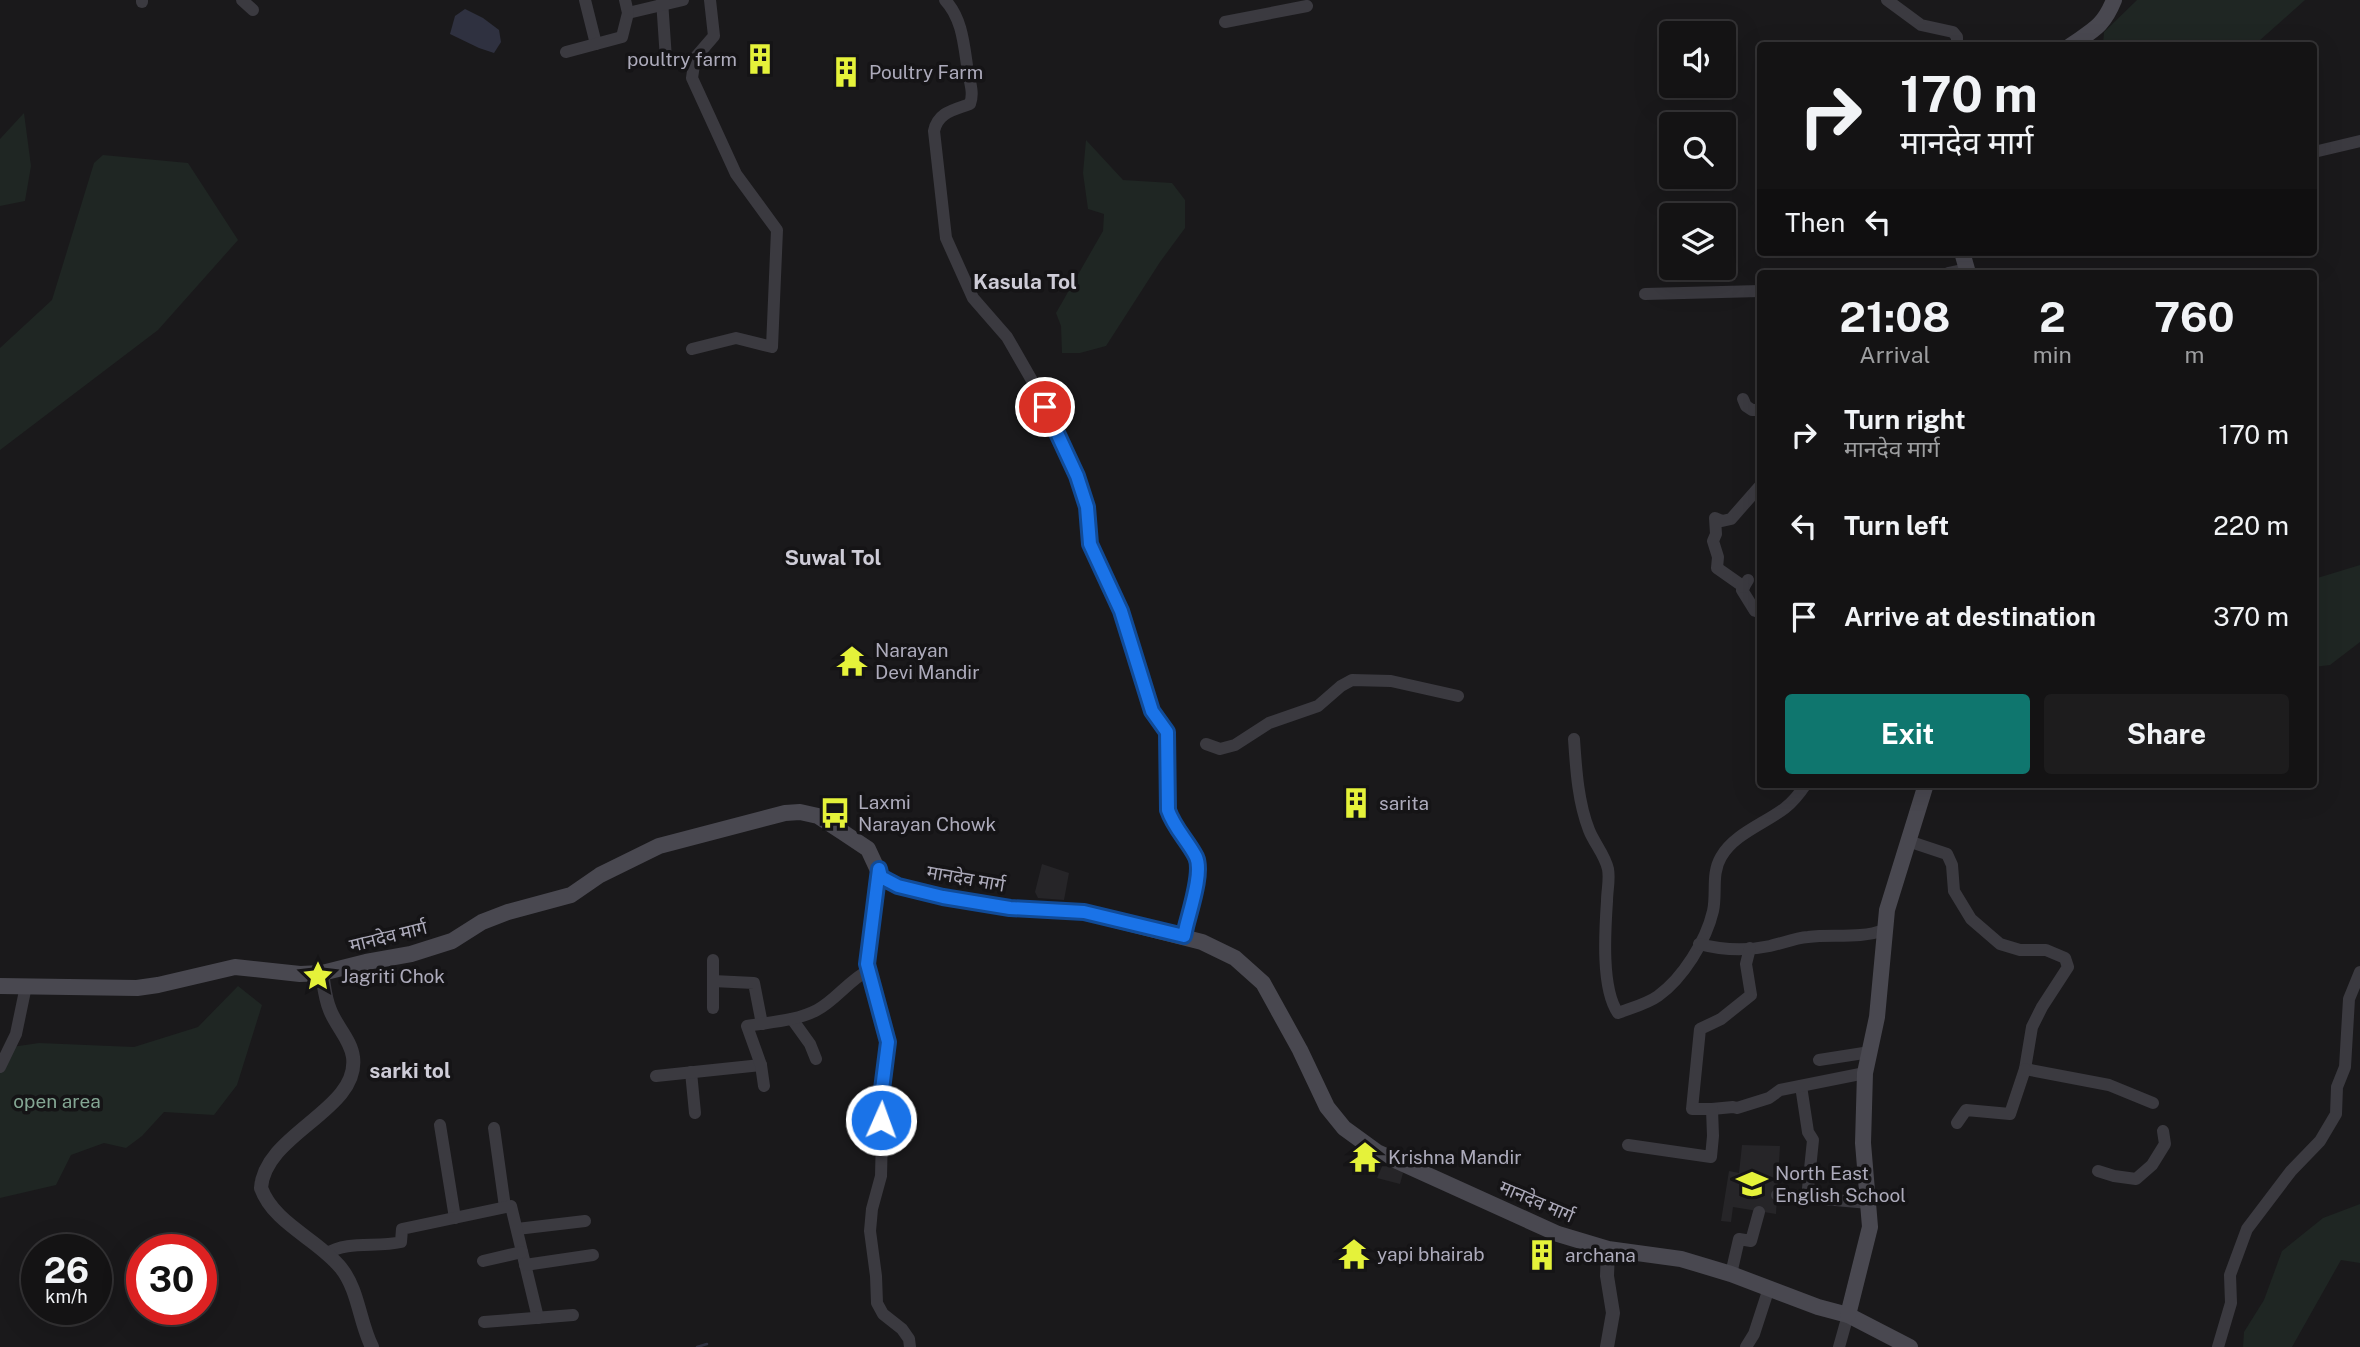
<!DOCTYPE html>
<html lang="en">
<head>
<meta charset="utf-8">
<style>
	:root { --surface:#141314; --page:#1d1c1d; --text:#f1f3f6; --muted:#9d9ea0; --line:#333234; --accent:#0f766e }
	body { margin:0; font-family:"Public Sans","Noto Sans Devanagari",sans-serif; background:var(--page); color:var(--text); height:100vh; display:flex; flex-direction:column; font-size:26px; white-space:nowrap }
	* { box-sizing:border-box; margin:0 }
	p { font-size:23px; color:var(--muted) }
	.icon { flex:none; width:38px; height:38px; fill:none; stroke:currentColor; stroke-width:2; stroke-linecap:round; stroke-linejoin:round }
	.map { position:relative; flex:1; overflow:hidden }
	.side { position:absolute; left:1757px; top:270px; width:560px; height:518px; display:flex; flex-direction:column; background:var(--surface); border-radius:7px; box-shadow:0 7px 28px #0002,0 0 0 2px var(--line) }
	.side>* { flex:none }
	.guide { position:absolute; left:1757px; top:42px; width:560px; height:214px; border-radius:7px; box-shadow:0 7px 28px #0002,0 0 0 2px var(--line); background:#141314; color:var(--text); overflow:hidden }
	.buttons { position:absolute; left:1659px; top:21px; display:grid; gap:14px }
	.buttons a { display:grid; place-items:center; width:77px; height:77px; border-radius:7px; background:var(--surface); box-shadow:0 7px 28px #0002,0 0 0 2px var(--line); font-size:35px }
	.speed { position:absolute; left:21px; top:1234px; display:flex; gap:14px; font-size:35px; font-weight:700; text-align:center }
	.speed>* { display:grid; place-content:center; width:91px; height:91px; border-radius:50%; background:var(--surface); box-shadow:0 7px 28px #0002,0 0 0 2px var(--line); line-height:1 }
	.speed small { font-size:18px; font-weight:400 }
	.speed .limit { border:10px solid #d22; background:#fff; color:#111 }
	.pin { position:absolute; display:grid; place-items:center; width:60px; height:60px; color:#fff; margin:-30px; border:4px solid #fff; border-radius:50%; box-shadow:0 2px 7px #0007 }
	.me { position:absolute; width:77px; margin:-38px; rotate:2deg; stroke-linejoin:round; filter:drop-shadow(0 0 5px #0008) }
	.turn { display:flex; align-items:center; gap:24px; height:147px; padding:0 28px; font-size:32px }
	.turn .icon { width:91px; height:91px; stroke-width:2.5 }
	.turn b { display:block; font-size:49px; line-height:60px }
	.then { display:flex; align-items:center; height:66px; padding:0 28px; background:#0003; gap:14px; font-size:26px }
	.eta { display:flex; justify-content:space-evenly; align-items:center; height:119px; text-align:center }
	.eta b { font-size:42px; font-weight:700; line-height:49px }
	.action { display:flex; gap:14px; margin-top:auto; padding:14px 28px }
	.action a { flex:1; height:80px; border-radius:7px; background:var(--accent); color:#fff; font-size:28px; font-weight:700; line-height:80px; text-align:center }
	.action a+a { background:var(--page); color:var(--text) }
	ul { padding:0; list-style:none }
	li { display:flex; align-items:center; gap:21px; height:91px; padding:0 28px }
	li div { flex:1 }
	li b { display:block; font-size:26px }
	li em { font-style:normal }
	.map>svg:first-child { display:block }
	.built { fill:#262528 }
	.green { fill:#1f2623 }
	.water { fill:#2f3140 }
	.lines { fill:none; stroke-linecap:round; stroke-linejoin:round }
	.stream { stroke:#2f3140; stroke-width:2.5 }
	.minor { stroke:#3b3a40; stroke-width:12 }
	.tertiary { stroke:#3b3a40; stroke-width:14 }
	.secondary { stroke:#494850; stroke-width:16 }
	.route-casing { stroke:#114b97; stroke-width:18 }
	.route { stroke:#1a73e8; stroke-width:12 }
	.labels { text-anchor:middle; stroke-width:7; stroke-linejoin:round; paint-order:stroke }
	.poi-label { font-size:19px; fill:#adabbb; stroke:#151416; text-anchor:start }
	.street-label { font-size:19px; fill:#adabbb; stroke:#151416 }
	.park-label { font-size:19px; fill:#83a693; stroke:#151416 }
	.neighbourhood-label { font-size:21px; font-weight:bold; fill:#ceccd7; stroke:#151416 }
</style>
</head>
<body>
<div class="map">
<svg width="2360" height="1347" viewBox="0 0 2360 1347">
	<rect width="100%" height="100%" fill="#1a191b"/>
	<g class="built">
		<path d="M 1042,864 L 1069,873 L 1064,900 L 1038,898 L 1035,892 Z"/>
		<path d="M 1742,1145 L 1780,1146 L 1776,1214 L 1733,1207 L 1731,1222 L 1721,1221 L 1729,1171 L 1739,1173 Z"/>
		<path d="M 1384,1162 L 1397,1167 L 1403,1173 L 1400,1184 L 1377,1178 Z"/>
	</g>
	<g class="green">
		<path d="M 2137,0 L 2305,0 L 2259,41 L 2245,45 L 2103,45 L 2104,32 Z"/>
		<path d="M 24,113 L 31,166 L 25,201 L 0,206 L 0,139 Z"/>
		<path d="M 1086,140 L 1123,180 L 1172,183 L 1185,200 L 1185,228 L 1160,262 L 1106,346 L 1080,353 L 1062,353 L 1061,326 L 1056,313 L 1103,231 L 1104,214 L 1088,209 L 1083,173 Z"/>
		<path d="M 103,155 L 188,163 L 238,240 L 158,330 L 0,450 L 0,348 L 52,300 L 94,163 Z"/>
		<path d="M 2360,565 L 2360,642 L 2330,665 L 2314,667 L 2314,579 Z"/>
		<path d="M 238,986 L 262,1005 L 237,1085 L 214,1115 L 164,1112 L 142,1136 L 126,1148 L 104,1143 L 71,1155 L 56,1185 L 0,1198 L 0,1054 L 5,1048 L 39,1043 L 134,1047 L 198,1027 Z"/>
		<path d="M 2360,1204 L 2360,1263 L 2341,1260 L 2292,1347 L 2243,1347 L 2244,1332 L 2264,1300 L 2282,1251 L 2323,1218 Z"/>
	</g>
	<path class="water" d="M 465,9 L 483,18 L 499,30 L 501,42 L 494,53 L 479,48 L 450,34 L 455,16 Z"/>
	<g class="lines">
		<path class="stream" d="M 697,1347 L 707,1344"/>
		<g class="minor">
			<path d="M 142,0 L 142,2"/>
			<path d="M 242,0 L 253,10"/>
			<path d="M 585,0 L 596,44"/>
			<path d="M 662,0 L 666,59"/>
			<path d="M 945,0 C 963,19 964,47 968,72 C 970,83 974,93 970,104 C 954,110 938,112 934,131 L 946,238 L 973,298 L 1007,337 L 1034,384 L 1077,476 L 1087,507 L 1090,544 L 1121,611 L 1152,711 L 1167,731 L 1168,810 C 1175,831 1193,846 1199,867 L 1184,936"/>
			<path d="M 1887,0 L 1921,25 L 1953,32 L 1957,37 L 1957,46"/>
			<path d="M 628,13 L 683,0"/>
			<path d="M 1225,22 L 1307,6"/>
			<path d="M 566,52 L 622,37 L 628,13 L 625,0"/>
			<path d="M 2314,152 L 2360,141"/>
			<path d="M 1948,273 L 1967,269"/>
			<path d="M 1645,294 L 1760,291"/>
			<path d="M 692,349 L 736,338 L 772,347 L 777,230 L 736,174 L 692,78 L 695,58 L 714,36 L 710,0"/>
			<path d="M 1743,399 L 1746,406 L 1752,410 L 1760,410"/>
			<path d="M 1748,580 L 1742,590 L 1755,611 L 1760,611"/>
			<path d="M 1744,587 L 1717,568 L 1718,557 L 1713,541 L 1716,534 L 1715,518 L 1722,521 L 1731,519 L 1760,486"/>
			<path d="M 1574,739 C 1576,769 1578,802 1589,830 C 1594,843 1605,855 1608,869 C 1610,880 1607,890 1607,901 C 1605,930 1601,989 1618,1013 C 1631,1008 1647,1004 1658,996 C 1683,978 1706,941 1713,911 C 1717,893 1711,874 1721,857 C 1734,834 1764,824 1785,808 C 1794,801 1800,793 1806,784"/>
			<path d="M 1206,744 L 1220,749 L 1235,745 L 1269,723 L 1318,706 L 1341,686 L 1352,680 L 1391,681 L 1458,696"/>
			<path d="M 1908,841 L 1947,854 L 1952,865 L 1954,891 L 1971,919 L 2000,944 L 2020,950 L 2046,950 L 2065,958 L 2068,967 L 2042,1007 L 2032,1027 L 2025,1069 L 2109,1085 L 2153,1103"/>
			<path d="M 879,870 L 868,964 L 888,1042 L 879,1105 L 882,1134 L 881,1176 L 872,1209 L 870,1231 L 876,1276 L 877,1303 L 883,1314 L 902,1329 L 909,1339 L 910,1347"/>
			<path d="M 1699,944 C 1722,950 1747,951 1770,946 C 1783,943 1795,938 1808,937 C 1833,934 1860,939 1884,930"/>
			<path d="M 713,981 L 754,983 L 762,1024"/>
			<path d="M 713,1008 L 713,960"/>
			<path d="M 792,1019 L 810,1044 L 816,1059"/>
			<path d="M 1819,1060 L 1870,1052"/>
			<path d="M 0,1067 L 16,1034 L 26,986"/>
			<path d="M 691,1072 L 695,1113"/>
			<path d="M 656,1076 L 761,1065"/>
			<path d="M 764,1086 L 761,1065 L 747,1026 C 770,1022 796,1021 817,1010 C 836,1000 849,980 869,970"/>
			<path d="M 1801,1086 L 1808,1132 L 1813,1140 L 1807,1198"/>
			<path d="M 1712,1109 L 1733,1107 L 1737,1108 L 1769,1098 L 1780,1090 L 1865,1073"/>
			<path d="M 1957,1123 L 1966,1110 L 2010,1114 L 2025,1069"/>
			<path d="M 440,1125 L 455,1218"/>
			<path d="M 494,1128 L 505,1207"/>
			<path d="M 1628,1145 L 1711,1157 L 1713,1136 L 1712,1109 L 1692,1109 L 1700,1029 L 1721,1019 L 1751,995 L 1746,964 L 1750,948"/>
			<path d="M 2098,1171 L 2114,1176 L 2136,1179 L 2152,1165 L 2165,1144 L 2163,1131"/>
			<path d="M 1777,1195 L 1869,1203"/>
			<path d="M 517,1229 L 585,1221"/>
			<path d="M 326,1254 C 348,1240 376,1248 401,1242 L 402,1229 L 511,1206 L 538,1318"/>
			<path d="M 483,1261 L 522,1252"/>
			<path d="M 525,1265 L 593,1255"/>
			<path d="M 1731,1274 L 1739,1239 L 1751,1241 L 1759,1212"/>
			<path d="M 484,1322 L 573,1315"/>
			<path d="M 1746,1347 L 1754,1334 L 1769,1288"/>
			<path d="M 1839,1347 L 1848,1315"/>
			<path d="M 2218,1347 L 2231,1303 L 2230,1275 L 2247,1229 L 2291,1171 L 2320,1141 L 2336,1114 L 2337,1087 L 2345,1067 L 2349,999 L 2360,972"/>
		</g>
		<g class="tertiary">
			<path d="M 322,973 C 324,985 325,999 330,1010 C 336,1026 351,1040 353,1057 C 360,1110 265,1133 261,1188 C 274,1224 318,1239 341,1268 C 359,1291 359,1321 372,1347"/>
			<path d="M 1607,1347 L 1613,1313 L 1607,1276 L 1608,1249"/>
		</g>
		<g class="secondary">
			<path d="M 2070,46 C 2093,30 2103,27 2114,0"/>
			<path d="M 1962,252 L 1968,273"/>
			<path d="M 0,986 L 137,988 L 158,985 L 235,967 L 300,974 L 322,973 L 366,962 L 411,954 L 452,941 L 482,922 L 508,912 L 571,895 L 600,875 L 659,846 L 785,813 L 800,812 L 818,816 L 844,833 L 868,849 L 881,877 L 898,886 L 943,897 L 1010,908 L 1084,912 L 1202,942 L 1235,958 L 1263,983 L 1300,1050 L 1327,1107 L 1344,1128 L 1377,1152 L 1558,1234 L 1608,1249 L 1681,1259 L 1731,1274 L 1818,1307 L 1848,1315 L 1910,1347"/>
			<path d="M 1848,1315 L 1870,1227 L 1863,1143 L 1865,1073 L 1877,1017 L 1887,910 L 1926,784"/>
		</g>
	</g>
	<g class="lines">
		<defs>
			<path id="route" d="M 881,1120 L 880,1105 L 888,1042 L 867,964 L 879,869 L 881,877 L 898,886 L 943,897 L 1010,908 L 1084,912 L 1184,936 L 1186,927 C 1190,910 1203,872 1196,857 C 1188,841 1174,828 1168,810 L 1167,732 L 1152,711 L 1121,611 L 1090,544 L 1087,507 L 1077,476 L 1045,407"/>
		</defs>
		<use href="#route" class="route-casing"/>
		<use href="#route" class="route"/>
	</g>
	<defs>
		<symbol id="building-bare" viewBox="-9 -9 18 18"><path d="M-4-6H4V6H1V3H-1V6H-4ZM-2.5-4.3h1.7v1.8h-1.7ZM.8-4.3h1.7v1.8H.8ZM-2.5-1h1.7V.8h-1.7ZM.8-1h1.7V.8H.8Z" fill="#e5f23a" stroke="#151416" stroke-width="2.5" paint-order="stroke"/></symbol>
		<symbol id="temple-bare" viewBox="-9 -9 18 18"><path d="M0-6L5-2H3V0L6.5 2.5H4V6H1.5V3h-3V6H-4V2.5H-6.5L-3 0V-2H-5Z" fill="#e5f23a" stroke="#151416" stroke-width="2.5" paint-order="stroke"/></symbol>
		<symbol id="bus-bare" viewBox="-9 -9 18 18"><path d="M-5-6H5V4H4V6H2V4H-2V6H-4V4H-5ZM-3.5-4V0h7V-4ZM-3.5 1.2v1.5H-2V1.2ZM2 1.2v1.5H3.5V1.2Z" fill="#e5f23a" stroke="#151416" stroke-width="2.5" paint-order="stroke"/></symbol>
		<symbol id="sight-bare" viewBox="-9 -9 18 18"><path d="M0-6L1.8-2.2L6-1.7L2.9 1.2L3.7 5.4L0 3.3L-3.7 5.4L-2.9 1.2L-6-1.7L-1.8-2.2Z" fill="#e5f23a" stroke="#151416" stroke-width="2.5" paint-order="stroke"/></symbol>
		<symbol id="school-bare" viewBox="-9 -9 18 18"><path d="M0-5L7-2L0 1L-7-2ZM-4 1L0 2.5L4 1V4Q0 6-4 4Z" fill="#e5f23a" stroke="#151416" stroke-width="2.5" paint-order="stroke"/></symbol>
	</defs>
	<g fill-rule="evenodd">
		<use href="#building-bare" x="738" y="37" width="44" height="44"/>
		<use href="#building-bare" x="824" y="50" width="44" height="44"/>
		<use href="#temple-bare" x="830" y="639" width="44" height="44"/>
		<use href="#building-bare" x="1334" y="781" width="44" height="44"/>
		<use href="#bus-bare" x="813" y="791" width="44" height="44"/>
		<use href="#sight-bare" x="296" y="954" width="44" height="44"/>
		<use href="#temple-bare" x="1343" y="1135" width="44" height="44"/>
		<use href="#school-bare" x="1730" y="1162" width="44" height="44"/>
		<use href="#temple-bare" x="1332" y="1232" width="44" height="44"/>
		<use href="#building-bare" x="1520" y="1233" width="44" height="44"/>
	</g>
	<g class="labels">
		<g class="poi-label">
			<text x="737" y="66" text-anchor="end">poultry farm</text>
			<text x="869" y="79">Poultry Farm</text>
			<text x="875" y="657">Narayan<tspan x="875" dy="22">Devi Mandir</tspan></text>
			<text x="858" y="809">Laxmi<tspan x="858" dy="22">Narayan Chowk</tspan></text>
			<text x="1379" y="810">sarita</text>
			<text x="341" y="983">Jagriti Chok</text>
			<text x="1388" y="1164">Krishna Mandir</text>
			<text x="1775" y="1180">North East<tspan x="1775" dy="22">English School</tspan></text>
			<text x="1377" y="1261">yapi bhairab</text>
			<text x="1565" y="1262">archana</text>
		</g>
		<g class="street-label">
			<text transform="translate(966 878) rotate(10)" y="7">मानदेव मार्ग</text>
			<text transform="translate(388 936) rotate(-14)" y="7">मानदेव मार्ग</text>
			<text transform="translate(1537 1201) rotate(23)" y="7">मानदेव मार्ग</text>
		</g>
		<g class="park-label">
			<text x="57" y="1108">open area</text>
		</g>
		<g class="neighbourhood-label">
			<text x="1025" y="289">Kasula Tol</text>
			<text x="833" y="565">Suwal Tol</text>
			<text x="410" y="1078">sarki tol</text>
		</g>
	</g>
</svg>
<div class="buttons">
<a><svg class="icon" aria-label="sound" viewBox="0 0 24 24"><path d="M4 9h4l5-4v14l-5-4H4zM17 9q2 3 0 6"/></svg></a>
<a><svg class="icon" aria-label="search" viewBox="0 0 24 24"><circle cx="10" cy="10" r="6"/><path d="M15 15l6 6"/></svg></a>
<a><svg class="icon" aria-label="layers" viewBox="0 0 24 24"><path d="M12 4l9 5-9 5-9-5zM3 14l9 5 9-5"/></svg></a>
</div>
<div class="speed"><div>26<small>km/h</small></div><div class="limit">30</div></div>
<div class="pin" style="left:1045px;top:407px;background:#d93025"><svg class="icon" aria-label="arrive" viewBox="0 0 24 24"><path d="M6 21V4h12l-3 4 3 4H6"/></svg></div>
<svg class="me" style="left:881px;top:1120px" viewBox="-20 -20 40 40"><circle r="17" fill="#1a73e8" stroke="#fff" stroke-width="3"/><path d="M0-11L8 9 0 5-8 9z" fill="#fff"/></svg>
<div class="guide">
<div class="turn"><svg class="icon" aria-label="right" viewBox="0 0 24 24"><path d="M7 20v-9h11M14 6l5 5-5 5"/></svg><div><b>170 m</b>मानदेव मार्ग</div></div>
<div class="then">Then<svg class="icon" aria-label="left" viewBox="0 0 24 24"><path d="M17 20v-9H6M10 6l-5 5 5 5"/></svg></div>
</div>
<section class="side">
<div class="eta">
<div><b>21:08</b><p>Arrival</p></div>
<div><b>2</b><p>min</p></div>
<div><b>760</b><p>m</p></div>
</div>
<ul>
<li><svg class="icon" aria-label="right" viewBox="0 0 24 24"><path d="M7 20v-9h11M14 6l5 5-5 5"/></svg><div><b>Turn right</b><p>मानदेव मार्ग</p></div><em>170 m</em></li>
<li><svg class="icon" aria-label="left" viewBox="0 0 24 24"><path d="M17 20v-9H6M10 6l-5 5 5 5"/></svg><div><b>Turn left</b></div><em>220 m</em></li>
<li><svg class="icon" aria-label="arrive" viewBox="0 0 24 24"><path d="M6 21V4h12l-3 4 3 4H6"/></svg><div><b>Arrive at destination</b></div><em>370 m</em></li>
</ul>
<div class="action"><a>Exit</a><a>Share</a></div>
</section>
</div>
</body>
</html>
